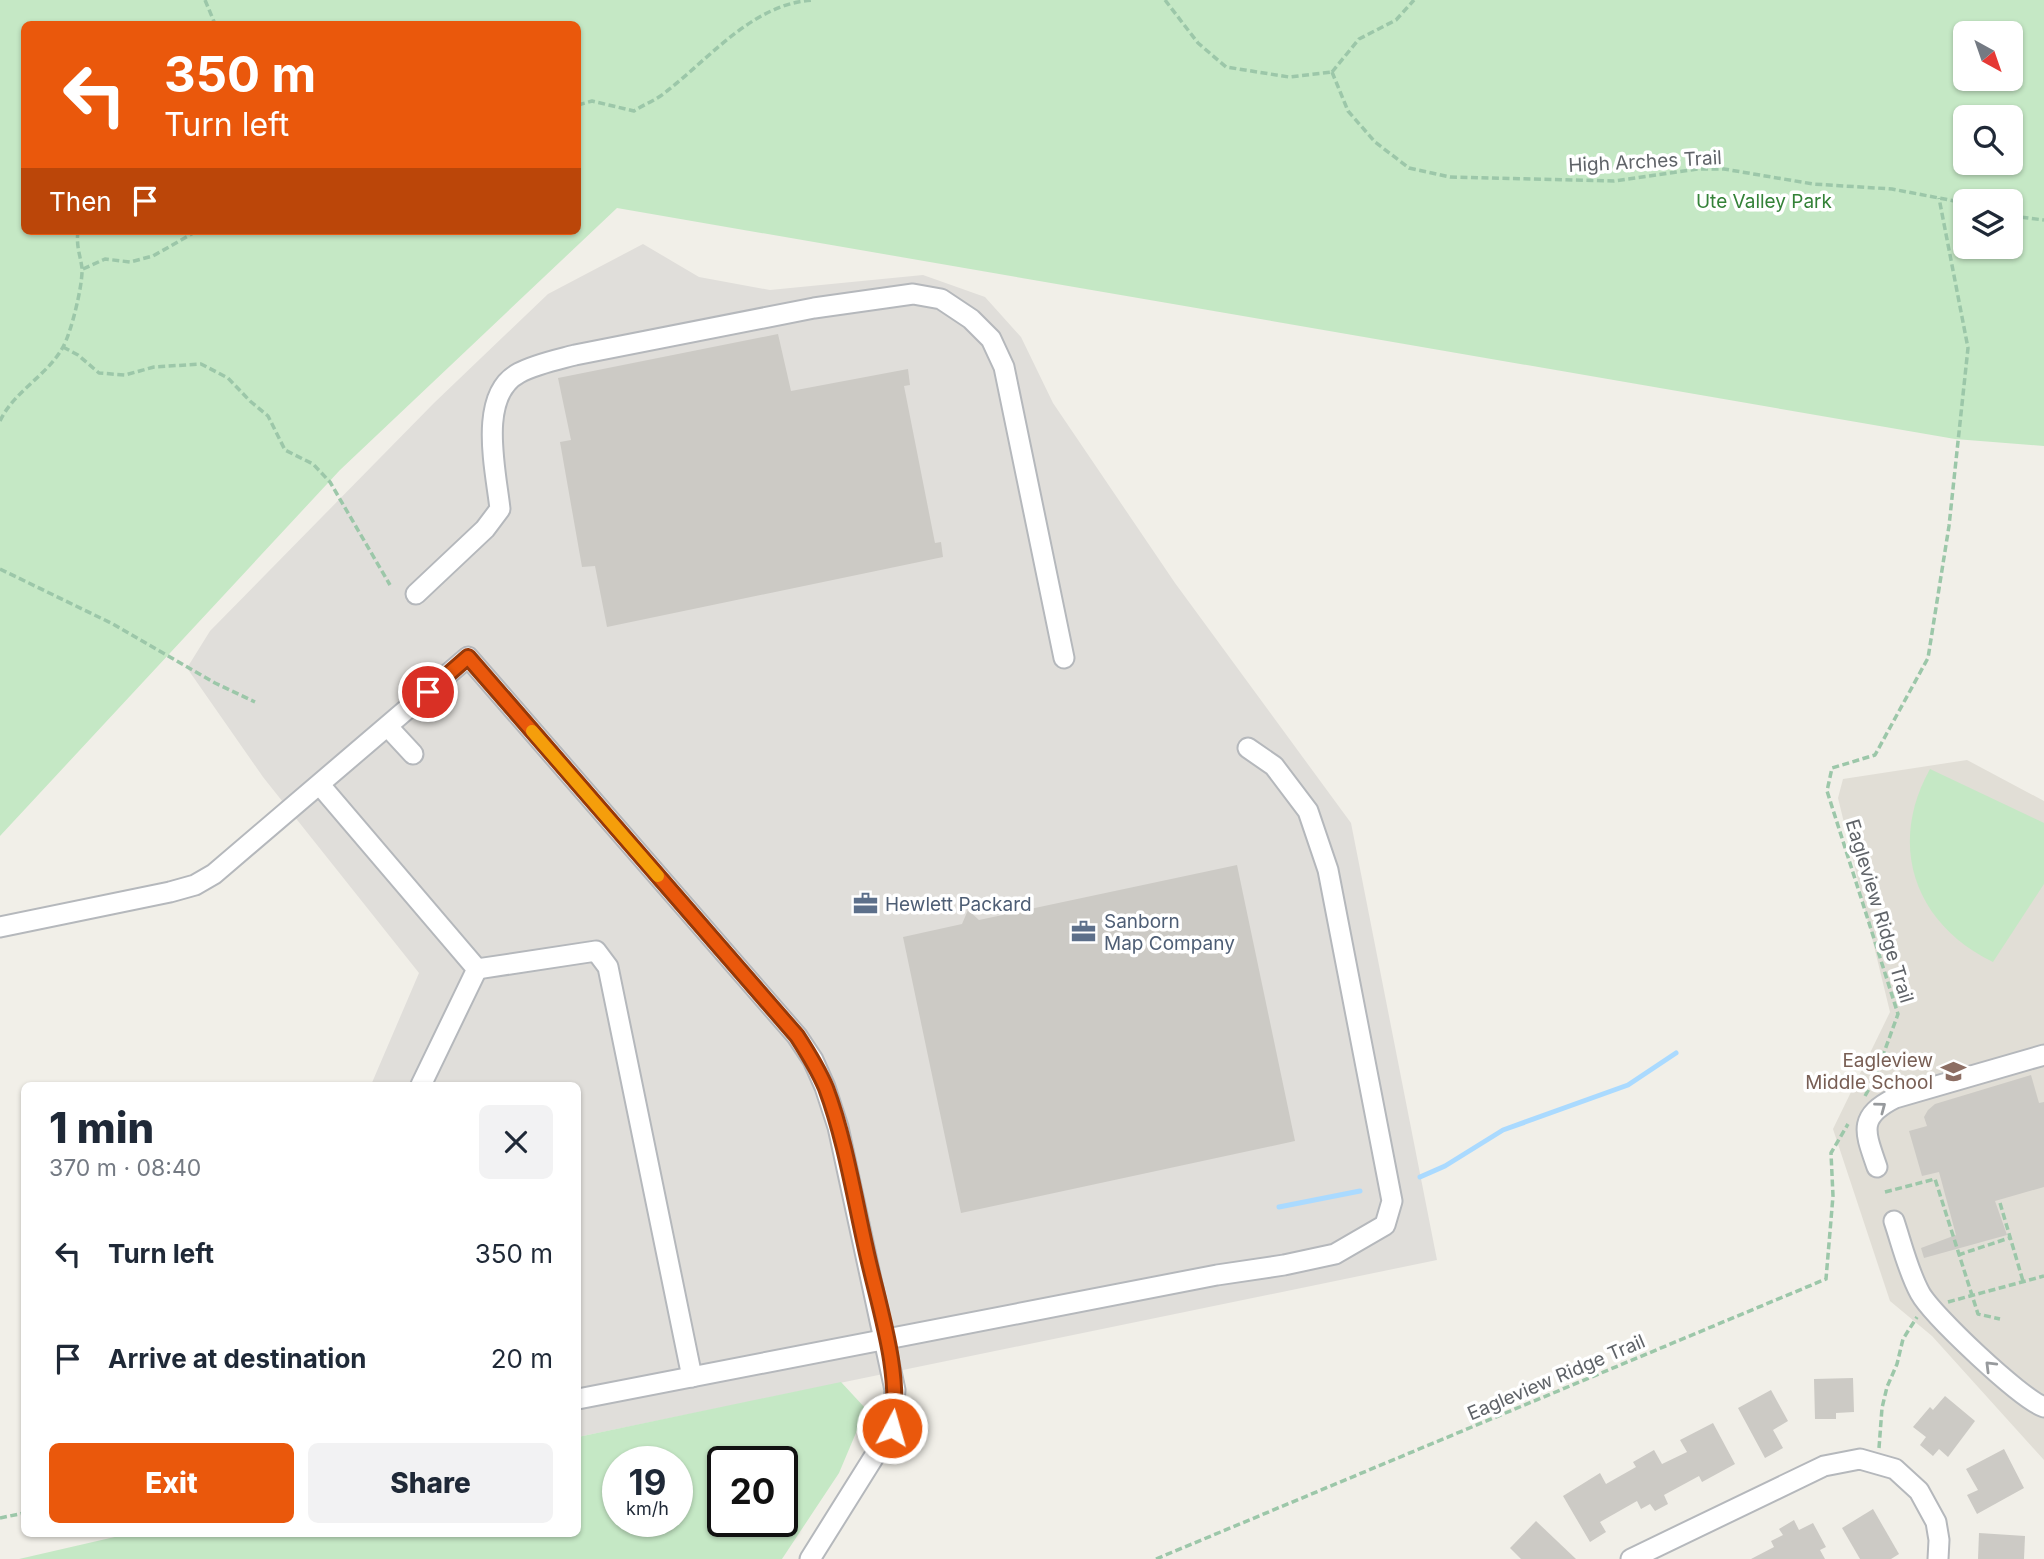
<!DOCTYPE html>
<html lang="en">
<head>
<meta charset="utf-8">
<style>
	:root { --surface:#fff; --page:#f2f2f3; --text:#1f2937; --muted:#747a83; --accent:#ea580c }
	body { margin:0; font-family:Inter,sans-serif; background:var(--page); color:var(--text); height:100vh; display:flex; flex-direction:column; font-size:26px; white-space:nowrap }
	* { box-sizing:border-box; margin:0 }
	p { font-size:23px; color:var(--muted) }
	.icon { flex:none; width:38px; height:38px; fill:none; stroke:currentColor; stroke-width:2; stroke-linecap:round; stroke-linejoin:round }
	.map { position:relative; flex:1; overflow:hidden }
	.drawer { position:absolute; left:21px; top:1082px; width:560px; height:455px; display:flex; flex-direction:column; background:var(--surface); border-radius:10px; box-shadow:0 2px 5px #0004 }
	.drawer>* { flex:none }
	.top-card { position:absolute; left:21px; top:21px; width:560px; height:214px; border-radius:10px; box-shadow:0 2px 5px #0004; background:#ea580c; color:#fff; overflow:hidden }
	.needle { width:46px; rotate:140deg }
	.fabs { position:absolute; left:1953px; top:21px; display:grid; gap:14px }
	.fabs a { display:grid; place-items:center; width:70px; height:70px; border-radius:10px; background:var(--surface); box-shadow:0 2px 5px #0004; font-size:35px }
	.speed { position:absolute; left:602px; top:1446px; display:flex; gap:14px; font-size:35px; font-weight:700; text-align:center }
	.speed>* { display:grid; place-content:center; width:91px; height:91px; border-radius:50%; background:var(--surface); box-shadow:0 2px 5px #0004; line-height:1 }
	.speed small { font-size:18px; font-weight:400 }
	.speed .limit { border:4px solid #111; border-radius:10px; background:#fff; color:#111 }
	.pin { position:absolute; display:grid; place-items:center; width:60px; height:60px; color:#fff; margin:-30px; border:4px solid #fff; border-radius:50%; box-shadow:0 2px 7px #0007 }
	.me { position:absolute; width:77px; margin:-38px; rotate:6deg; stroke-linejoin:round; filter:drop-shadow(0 0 5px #0008) }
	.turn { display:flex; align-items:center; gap:24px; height:147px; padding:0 28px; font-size:32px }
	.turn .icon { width:91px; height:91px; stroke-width:2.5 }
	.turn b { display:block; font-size:49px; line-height:60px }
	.then { display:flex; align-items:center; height:66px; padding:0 28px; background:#0003; gap:14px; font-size:26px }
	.round { display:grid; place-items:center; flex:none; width:74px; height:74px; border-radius:10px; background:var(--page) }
	.summary { display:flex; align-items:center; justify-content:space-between; height:119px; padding:0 28px }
	h1 { font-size:42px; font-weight:800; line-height:52px }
	.primary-button { display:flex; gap:14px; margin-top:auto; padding:14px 28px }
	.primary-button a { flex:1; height:80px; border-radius:10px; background:var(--accent); color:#fff; font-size:28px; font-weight:800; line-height:80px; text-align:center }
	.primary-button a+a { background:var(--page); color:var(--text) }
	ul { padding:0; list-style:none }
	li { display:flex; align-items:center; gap:21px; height:105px; padding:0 28px }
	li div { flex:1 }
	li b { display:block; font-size:26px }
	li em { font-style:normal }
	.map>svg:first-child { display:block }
	.industrial { fill:#e0deda }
	.education { fill:#e1ded6 }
	.green { fill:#c5e8c5; fill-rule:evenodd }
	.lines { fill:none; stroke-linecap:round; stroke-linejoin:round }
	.stream { stroke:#aadaff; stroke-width:5 }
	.building { fill:#cccac5 }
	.minor-casing { stroke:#b5b8bc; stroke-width:23 }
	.path { stroke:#9cc7a9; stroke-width:3.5; stroke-dasharray:7 3.5; stroke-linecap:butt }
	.minor { stroke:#fff; stroke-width:19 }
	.oneway { stroke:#979a9d }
	.route-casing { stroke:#983908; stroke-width:18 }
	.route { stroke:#ea580c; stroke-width:12 }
	.slow { stroke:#f59e0b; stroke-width:12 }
	.labels { text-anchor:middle; stroke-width:7; stroke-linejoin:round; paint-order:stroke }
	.street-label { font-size:19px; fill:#5f6368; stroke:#fff }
	.park-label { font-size:19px; fill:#348238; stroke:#fff }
	.service-label { font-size:19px; fill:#4e5e75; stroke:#fff; text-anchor:start }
	.education-label { font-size:19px; fill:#785e54; stroke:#fff; text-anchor:end }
</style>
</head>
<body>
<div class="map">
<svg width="2044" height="1559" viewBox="0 0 2044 1559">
	<rect width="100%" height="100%" fill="#f1efe8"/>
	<path class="industrial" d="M 643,244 L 699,277 L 770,290 L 923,275 L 985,297 L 1021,337 L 1053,403 L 1175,583 L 1351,823 L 1437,1260 L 578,1437 L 578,1085 L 371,1085 L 419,973 L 263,777 L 187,668 L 210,631 L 434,403 L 548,294 Z"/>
	<path class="education" d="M 1967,760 L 2044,801 L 2044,1460 L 1932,1336 L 1890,1301 L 1833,1129 L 1890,1012 L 1838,798 L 1843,779 Z"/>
	<g class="green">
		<path d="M 0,0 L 2044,0 L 2044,446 L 1955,439 L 617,208 L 340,470 L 0,836 ZM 24,24 L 578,24 L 578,231 L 24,231 ZM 1965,33 L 2011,33 L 2011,79 L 1965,79 ZM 1965,117 L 2011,117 L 2011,163 L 1965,163 ZM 1965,201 L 2011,201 L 2011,247 L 1965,247 Z"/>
		<path d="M 1930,769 L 2044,823 L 2044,884 L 1993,962 C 1915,924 1887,846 1930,769 Z"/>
		<path d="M 841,1382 L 866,1409 L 839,1473 L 782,1559 L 19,1559 L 132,1533 L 578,1533 L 578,1437 ZM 618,1461 L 677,1461 L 677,1521 L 618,1521 ZM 723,1461 L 782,1461 L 782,1521 L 723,1521 Z"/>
	</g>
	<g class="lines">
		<g class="stream">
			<path d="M 1420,1177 L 1445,1166 L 1503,1130 L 1628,1085 L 1676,1053"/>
			<path d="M 1279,1207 L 1360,1191"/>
		</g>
	</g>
	<g class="building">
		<path d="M 778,334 L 791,391 L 908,369 L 910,385 L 904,386 L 935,543 L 941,542 L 943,557 L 607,627 L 595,566 L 582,567 L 560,442 L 571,440 L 558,378 Z"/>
		<path d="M 1237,865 L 1295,1141 L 961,1213 L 903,937 L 962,924 L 968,910 L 979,920 Z"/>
		<path d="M 2031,1075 L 2039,1103 L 2044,1102 L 2044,1187 L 1995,1201 L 2007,1235 L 1924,1258 L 1921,1248 L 1956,1235 L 1939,1172 L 1922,1176 L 1909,1131 L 1927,1126 L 1924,1117 L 1928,1110 L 1935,1104 Z"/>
		<path d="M 1853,1378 L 1854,1412 L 1836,1413 L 1836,1419 L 1815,1419 L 1814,1379 Z"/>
		<path d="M 1771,1390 L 1788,1421 L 1773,1430 L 1783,1448 L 1765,1458 L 1738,1408 Z"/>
		<path d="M 1945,1396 L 1975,1421 L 1948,1457 L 1939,1449 L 1933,1456 L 1920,1445 L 1926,1437 L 1913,1427 L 1930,1407 L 1933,1410 Z"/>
		<path d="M 1713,1423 L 1735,1464 L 1702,1482 L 1699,1476 L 1664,1495 L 1668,1504 L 1655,1511 L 1650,1504 L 1641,1509 L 1637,1501 L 1600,1522 L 1606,1532 L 1590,1542 L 1563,1496 L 1600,1473 L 1606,1484 L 1636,1467 L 1633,1462 L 1654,1450 L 1662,1464 L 1687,1452 L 1680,1440 Z"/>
		<path d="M 2004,1449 L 2024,1488 L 1977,1514 L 1967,1495 L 1978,1490 L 1966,1469 Z"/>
		<path d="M 1873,1509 L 1899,1554 L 1891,1559 L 1860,1559 L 1842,1528 Z"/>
		<path d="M 1794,1520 L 1799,1530 L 1813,1523 L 1826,1547 L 1820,1550 L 1825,1559 L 1751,1559 L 1774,1547 L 1771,1541 L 1783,1535 L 1779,1529 Z"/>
		<path d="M 1536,1521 L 1576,1559 L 1521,1559 L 1510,1548 Z"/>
		<path d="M 1979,1533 L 2025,1536 L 2024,1559 L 1978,1559 Z"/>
	</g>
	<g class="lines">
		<defs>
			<g id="minor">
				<path d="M 416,594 L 485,529 L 500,509 C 496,471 477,395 519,373 C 536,364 556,360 575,355 L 814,308 L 913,294 L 941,299 L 971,319 L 991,339 L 1004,367 L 1064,658"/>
				<path d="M 388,727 L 413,754"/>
				<path d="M 320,785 L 477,969 L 421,1085"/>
				<path d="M 0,927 L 170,892 L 195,885 L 214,874 L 468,657 L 797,1036 L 813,1060 L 825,1087 L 838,1127 L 895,1390 L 892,1428 L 810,1559"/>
				<path d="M 477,969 L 596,951 L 608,967 L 692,1377"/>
				<path d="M 1877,1167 C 1865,1132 1857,1117 1895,1098 L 2044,1055"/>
				<path d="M 1894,1221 C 1902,1245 1908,1271 1920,1293 C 1932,1315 2021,1399 2044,1407"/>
				<path d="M 578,1399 L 1217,1275 L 1284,1265 L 1335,1254 L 1385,1225 L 1392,1201 L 1328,870 L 1308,811 L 1274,766 L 1248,748"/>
				<path d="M 1631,1559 L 1824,1466 L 1860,1459 L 1895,1469 L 1919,1491 L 1936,1522 L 1939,1540 L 1938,1559"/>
			</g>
		</defs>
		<use href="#minor" class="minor-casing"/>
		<g class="path">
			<path d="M 205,0 L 215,24"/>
			<path d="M 1165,0 L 1198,43 L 1226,67 L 1289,77 L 1332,72"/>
			<path d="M 1332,72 L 1348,111 L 1375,142 L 1409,168 L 1450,177 L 1614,181 L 1698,169 L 1724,169 L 1813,184 L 1892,189 L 1965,203"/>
			<path d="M 1332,72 L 1359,39 L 1396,20 L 1414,0"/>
			<path d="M 578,105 L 592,101 L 634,111 C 645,104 658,99 667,91 C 712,56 754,3 814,0"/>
			<path d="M 2011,216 L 2044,220"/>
			<path d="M 83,269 L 105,259 L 130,262 L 153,256 L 197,231"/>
			<path d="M 63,347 L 78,355 L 99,373 L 125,375 L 154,367 L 201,364 L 228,378 L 250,401 L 268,416 L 285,450 L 313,464 L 330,482 L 390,585"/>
			<path d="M 0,421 C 14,391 47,376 63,347 C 71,333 83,285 82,268 C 80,254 76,246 78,231"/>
			<path d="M 0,569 L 113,624 L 215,683 L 255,702"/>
			<path d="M 1865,1096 L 1874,1080 L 1898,1014 L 1827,791 L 1832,768 L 1875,755 L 1928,658 L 1949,526 L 1968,348 L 1939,198"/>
			<path d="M 1885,1192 L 1935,1179 L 1978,1314 L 2000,1319"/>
			<path d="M 2000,1203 L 2023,1281"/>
			<path d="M 1958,1255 L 2009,1238"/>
			<path d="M 1948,1302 L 2044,1276"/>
			<path d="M 1879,1448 L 1882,1408 L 1887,1387 L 1897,1364 L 1903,1339 L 1917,1317"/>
			<path d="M 0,1518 L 24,1513"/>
			<path d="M 1156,1559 L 1826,1279 L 1833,1196 L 1831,1153 L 1848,1124"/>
		</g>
		<use href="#minor" class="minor"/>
	</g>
	<defs><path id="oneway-chevron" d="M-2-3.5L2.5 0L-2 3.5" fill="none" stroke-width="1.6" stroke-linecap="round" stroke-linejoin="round" transform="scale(1.75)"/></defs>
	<g class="oneway">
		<use href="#oneway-chevron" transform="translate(1881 1107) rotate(-37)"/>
		<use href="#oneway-chevron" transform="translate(1990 1366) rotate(-135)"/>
	</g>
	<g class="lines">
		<defs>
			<path id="route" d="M 428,692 L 468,657 L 797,1036 C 808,1053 818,1069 826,1088 C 845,1139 854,1196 866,1249 C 878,1305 902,1372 892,1428"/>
		</defs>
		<use href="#route" class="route-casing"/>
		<use href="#route" class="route"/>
		<path class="slow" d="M 532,731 L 658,876"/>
	</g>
	<defs>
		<symbol id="office-bare" viewBox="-9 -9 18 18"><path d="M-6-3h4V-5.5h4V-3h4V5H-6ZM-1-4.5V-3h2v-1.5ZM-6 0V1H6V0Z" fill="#5c6f8a" stroke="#fff" stroke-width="2.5" paint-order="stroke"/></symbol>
		<symbol id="school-bare" viewBox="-9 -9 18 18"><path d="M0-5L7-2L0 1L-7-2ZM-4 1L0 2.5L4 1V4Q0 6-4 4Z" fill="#8d6e63" stroke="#fff" stroke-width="2.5" paint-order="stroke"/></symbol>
	</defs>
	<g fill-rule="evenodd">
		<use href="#office-bare" x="848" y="886" width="35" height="35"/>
		<use href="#office-bare" x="1066" y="914" width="35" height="35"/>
		<use href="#school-bare" x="1936" y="1054" width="35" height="35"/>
	</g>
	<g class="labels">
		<g class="street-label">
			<text transform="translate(1645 161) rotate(-3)" y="7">High Arches Trail</text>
			<text transform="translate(1880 911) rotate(73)" y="7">Eagleview Ridge Trail</text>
			<text transform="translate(1556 1377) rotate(-23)" y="7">Eagleview Ridge Trail</text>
		</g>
		<g class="park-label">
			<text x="1764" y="208">Ute Valley Park</text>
		</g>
		<g class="service-label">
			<text x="885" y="911">Hewlett Packard</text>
			<text x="1104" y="928">Sanborn<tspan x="1104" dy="22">Map Company</tspan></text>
		</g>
		<g class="education-label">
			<text x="1933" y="1067">Eagleview<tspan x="1933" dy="22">Middle School</tspan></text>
		</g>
	</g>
</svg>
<div class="fabs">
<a><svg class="needle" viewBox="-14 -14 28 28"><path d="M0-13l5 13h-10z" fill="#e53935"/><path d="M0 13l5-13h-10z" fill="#747a83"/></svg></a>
<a><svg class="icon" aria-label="search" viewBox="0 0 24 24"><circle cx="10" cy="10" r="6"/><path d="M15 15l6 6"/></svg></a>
<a><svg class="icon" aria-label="layers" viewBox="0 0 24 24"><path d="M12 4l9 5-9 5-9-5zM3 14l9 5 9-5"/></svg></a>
</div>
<div class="speed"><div>19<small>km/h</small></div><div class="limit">20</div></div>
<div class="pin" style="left:428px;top:692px;background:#d93025"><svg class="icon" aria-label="arrive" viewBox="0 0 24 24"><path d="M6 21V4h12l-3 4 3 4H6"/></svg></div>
<svg class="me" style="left:892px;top:1428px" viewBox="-20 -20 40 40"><circle r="17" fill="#ea580c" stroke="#fff" stroke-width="3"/><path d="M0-11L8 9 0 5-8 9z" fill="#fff"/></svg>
<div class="top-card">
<div class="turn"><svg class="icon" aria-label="left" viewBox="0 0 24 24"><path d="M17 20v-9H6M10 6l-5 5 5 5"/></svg><div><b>350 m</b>Turn left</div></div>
<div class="then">Then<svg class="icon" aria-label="arrive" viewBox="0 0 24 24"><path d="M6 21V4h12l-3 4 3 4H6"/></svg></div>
</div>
<section class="drawer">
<div class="summary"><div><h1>1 min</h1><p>370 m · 08:40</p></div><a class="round"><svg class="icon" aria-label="close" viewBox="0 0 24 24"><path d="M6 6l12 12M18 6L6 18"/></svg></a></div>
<ul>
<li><svg class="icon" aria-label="left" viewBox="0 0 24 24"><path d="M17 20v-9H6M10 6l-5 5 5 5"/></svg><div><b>Turn left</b></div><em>350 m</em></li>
<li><svg class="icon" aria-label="arrive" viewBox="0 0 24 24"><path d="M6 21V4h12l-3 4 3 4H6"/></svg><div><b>Arrive at destination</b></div><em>20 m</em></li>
</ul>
<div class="primary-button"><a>Exit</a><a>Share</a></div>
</section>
</div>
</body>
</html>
